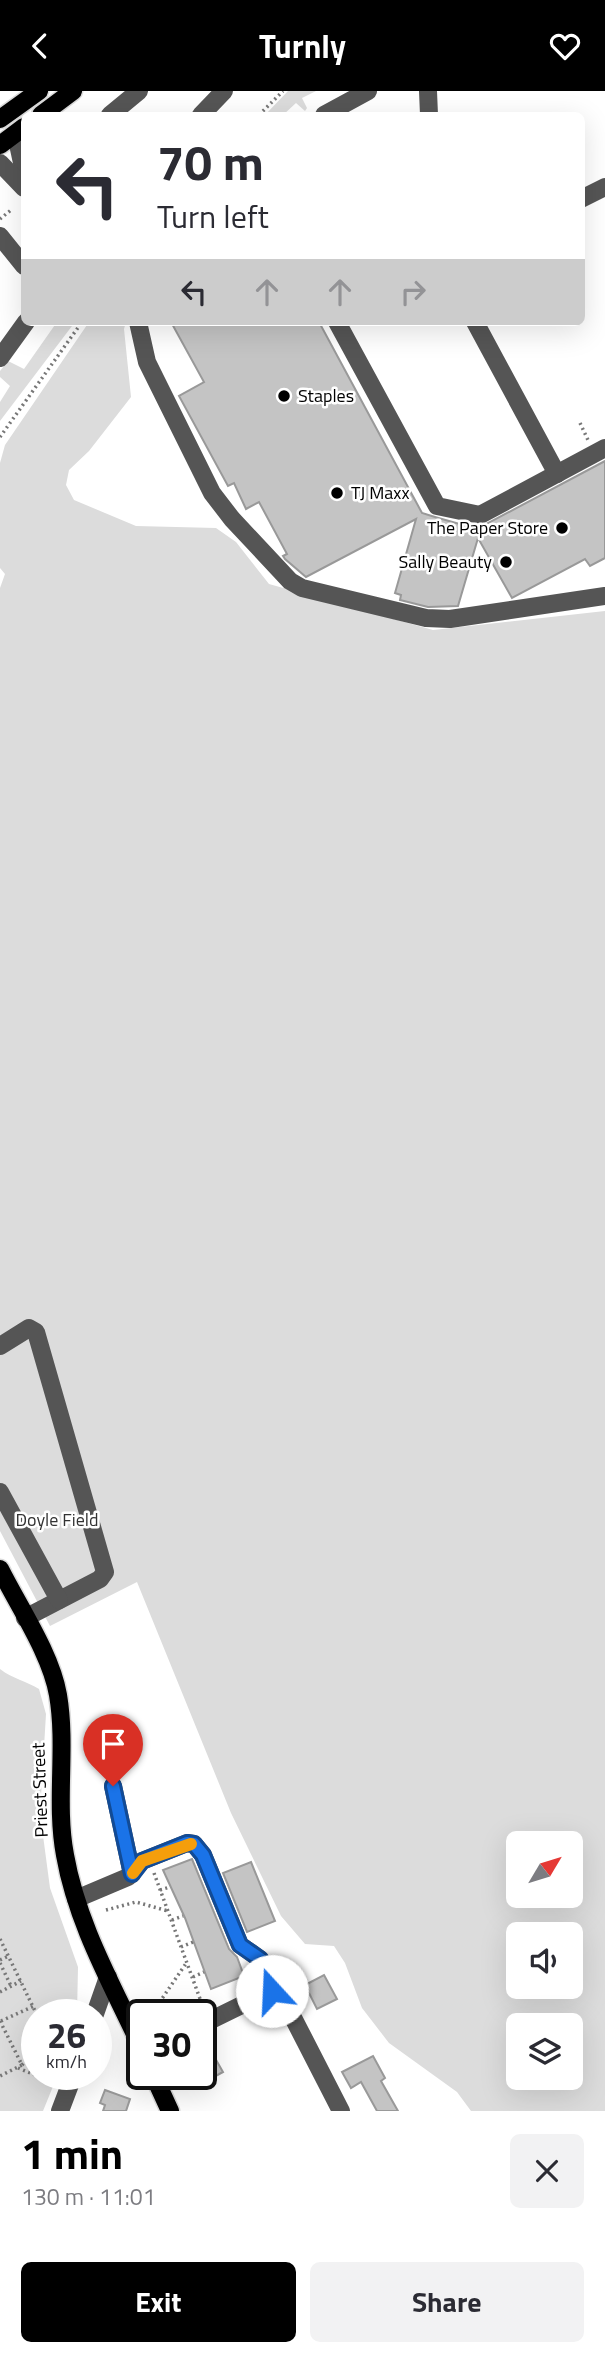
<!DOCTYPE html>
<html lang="en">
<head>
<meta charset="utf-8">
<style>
	:root { --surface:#fff; --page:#f2f2f3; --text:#2b2b33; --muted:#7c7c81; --accent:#000 }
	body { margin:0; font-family:"Titillium Web",sans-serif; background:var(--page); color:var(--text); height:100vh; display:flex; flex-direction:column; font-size:26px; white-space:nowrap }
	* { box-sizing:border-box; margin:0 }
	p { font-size:23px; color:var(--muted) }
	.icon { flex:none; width:38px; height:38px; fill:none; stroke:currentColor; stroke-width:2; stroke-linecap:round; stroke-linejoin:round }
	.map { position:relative; height:2020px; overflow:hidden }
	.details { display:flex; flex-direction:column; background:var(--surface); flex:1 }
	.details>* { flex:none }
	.hud { position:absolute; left:21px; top:21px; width:564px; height:214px; border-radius:10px; box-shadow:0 7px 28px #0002; background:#fff; color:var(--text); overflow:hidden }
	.needle { width:46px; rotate:52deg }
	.buttons { position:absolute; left:506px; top:1740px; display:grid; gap:14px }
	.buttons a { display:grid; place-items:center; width:77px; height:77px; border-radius:10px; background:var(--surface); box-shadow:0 7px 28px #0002; font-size:35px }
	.speed { position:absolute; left:21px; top:1908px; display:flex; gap:14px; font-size:35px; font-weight:700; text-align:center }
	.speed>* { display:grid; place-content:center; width:91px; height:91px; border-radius:50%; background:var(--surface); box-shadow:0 7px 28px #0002; line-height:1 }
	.speed small { font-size:18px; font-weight:400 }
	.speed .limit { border:4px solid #111; border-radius:10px; background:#fff; color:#111 }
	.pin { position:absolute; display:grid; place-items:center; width:60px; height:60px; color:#fff; margin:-72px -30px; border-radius:50% 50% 50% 0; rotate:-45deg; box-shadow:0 0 7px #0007 }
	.pin .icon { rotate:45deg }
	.me { position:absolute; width:77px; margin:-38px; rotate:340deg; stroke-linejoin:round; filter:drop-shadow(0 0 5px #0008) }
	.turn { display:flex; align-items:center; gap:24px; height:147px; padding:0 21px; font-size:32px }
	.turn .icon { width:91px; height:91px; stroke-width:2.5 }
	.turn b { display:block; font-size:49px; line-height:60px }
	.lanes { display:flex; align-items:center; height:66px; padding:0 21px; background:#0003; justify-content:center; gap:35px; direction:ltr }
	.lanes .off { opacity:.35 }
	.round { display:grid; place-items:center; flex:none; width:74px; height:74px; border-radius:10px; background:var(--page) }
	.headline { display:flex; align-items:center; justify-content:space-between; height:119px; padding:0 21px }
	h1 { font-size:42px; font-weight:700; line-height:52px; color:var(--accent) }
	.button { display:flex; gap:14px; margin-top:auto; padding:14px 21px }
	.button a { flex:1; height:80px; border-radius:10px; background:var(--accent); color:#fff; font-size:28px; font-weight:700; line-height:80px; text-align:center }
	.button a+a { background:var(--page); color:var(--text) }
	header { display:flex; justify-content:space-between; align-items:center; height:91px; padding:0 21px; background:var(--accent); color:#fff; font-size:32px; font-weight:700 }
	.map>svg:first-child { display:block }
	.green { fill:#dcdcdc; fill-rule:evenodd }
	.building { fill:#c4c4c4; stroke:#999; stroke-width:2 }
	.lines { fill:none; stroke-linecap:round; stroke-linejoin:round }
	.major-casing { stroke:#dbdbdb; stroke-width:21 }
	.path { stroke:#777; stroke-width:3.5; stroke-dasharray:2 3.5; stroke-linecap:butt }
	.minor { stroke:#555; stroke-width:18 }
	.major { stroke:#000; stroke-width:18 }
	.route-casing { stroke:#114b97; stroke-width:18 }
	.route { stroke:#1a73e8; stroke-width:12 }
	.slow { stroke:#f59e0b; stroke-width:12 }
	.poi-dot { fill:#000; stroke:#fff; stroke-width:2.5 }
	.labels { text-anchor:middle; stroke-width:5; stroke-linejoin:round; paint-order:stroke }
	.poi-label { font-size:18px; fill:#000; stroke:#fff; text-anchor:start }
	.park-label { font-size:18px; fill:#333; stroke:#fff }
	.street-label { font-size:18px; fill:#000; stroke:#fff }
</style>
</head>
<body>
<header><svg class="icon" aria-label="back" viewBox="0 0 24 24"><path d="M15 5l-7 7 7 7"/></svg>Turnly<svg class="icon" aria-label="heart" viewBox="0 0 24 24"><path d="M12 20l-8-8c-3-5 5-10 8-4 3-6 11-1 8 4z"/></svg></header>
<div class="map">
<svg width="605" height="2020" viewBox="0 0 605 2020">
	<rect width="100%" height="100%" fill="#fff"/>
	<g class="green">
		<path d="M 288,0 L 316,0 L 302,7 L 307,17 L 305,20 L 296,12 L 283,24 L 265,24 Z"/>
		<path d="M 57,231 L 75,231 L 0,330 L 0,311 L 10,295 L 0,286 L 0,280 L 8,270 L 24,278 Z"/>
		<path d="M 89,231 L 126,231 L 124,238 L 131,306 L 89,360 L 69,379 L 66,394 L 74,409 L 136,435 L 216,437 L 236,451 L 269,493 L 433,539 L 605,520 L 605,2020 L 471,2020 L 457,2001 L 389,1952 L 362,1917 L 345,1872 L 334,1855 L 305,1853 L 281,1825 L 231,1722 L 137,1491 L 50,1535 L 0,1440 L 0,497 L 5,483 L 0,477 L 0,372 L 5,354 ZM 518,1752 L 570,1752 L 570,1804 L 518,1804 ZM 518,1843 L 570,1843 L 570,1895 L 518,1895 ZM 518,1934 L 570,1934 L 570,1986 L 518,1986 Z"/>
		<path d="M 0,1578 C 13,1588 26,1590 39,1598 L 46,1623 L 40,1722 L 50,1797 L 78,1876 L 77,1923 L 37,1923 L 37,1983 L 58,1983 L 43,2020 L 0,2020 Z"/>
	</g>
	<g class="building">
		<path d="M 171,231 L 319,231 L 422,422 L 435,426 L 477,438 L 605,370 L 605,467 L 590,475 L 585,468 L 512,507 L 478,447 L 458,515 L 428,516 L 400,509 L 401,504 L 395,502 L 416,428 L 306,486 L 285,468 L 283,465 L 287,463 L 259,411 L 246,418 L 234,392 L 228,395 L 179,305 L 204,291 Z"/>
		<path d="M 192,1768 L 229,1858 L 237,1866 L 244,1885 L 211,1898 L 185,1827 L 163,1779 Z"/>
		<path d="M 251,1771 L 275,1830 L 247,1841 L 223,1782 Z"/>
		<path d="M 324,1884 L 337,1908 L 317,1918 L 305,1894 Z"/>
		<path d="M 373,1965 L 385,1987 L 381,1990 L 398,2020 L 377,2020 L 361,1991 L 351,1997 L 342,1981 Z"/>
		<path d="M 215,1967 L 223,1981 L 201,1993 L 201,1975 Z"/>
		<path d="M 105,1999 L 130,2008 L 126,2020 L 103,2020 L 105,2014 L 100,2012 Z"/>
	</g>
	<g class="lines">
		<defs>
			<g id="major">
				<path d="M 41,24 L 73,0"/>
				<path d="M 0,28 L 39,0"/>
				<path d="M 0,54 L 24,36"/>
				<path d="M 0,1478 C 19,1516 51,1563 58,1604 C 67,1657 55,1711 65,1764 C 77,1833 113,1895 142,1958"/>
				<path d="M 153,1983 L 170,2020"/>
			</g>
		</defs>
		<use href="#major" class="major-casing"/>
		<g class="path">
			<path d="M 259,24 L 283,0"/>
			<path d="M 0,128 L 11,119"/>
			<path d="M 580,332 L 588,349"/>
			<path d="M 0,346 L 82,231"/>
			<path d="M 154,1782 L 203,1916"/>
			<path d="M 160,1799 L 170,1796"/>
			<path d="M 106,1819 L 136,1811 L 168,1820"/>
			<path d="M 172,1829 L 183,1825"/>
			<path d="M 0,1848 L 37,1924"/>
			<path d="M 181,1856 L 193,1851"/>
			<path d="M 0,1869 L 9,1865"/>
			<path d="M 0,1872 L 11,1895"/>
			<path d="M 193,1886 L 204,1881"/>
			<path d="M 0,1901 L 21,1890"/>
			<path d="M 146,1921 L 159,1912 L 187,1871"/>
			<path d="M 0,1930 L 22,1974 L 0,1985"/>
			<path d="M 1,1930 L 34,1915"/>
			<path d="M 22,1974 L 37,1958"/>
			<path d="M 18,1977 L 53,1991"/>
		</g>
		<g class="minor">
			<path d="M 428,0 L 429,24"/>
			<path d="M 110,24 L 139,0"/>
			<path d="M 201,24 L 224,0"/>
			<path d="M 324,24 L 368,0"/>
			<path d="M 23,37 L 18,53 L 24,81"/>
			<path d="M 0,72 L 24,97"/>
			<path d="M 581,108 L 605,96"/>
			<path d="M 0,145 L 24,175"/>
			<path d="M 138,231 L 147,271 L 212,402 L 232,428 L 290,490 L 302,497 L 426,527 L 450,528 L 605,505"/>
			<path d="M 337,231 L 437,415 L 480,424 L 605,357"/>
			<path d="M 475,231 L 557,383"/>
			<path d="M 0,267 L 26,231"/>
			<path d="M 0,1255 L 29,1237 L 36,1241 L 105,1481 L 100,1488 L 25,1527"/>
			<path d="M 0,1401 L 59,1509"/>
			<path d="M 113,1695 L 132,1783"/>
			<path d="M 76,1808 L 128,1786 L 142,1770 L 187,1752 L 194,1753 L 203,1764 L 240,1854 L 260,1868 L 276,1901"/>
			<path d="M 95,1923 L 108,1886"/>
			<path d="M 201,1934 L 268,1901 L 276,1901 L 284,1909 L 341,2020"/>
			<path d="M 60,2020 L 74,1983"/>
		</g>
		<use href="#major" class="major"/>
	</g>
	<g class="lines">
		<defs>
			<path id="route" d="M 113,1695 L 132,1783 L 142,1770 L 187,1752 L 194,1753 L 203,1764 L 240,1854 L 260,1868 L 276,1902 L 272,1900"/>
		</defs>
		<use href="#route" class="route-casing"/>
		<use href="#route" class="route"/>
		<path class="slow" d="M 133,1782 L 142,1770 L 191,1753"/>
	</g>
	<g class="poi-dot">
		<circle cx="284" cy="305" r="7"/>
		<circle cx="337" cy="402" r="7"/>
		<circle cx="562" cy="437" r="7"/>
		<circle cx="506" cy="471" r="7"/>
	</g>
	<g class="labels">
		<g class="poi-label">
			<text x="298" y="311">Staples</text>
			<text x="351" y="408">TJ Maxx</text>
			<text x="548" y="443" text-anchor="end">The Paper Store</text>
			<text x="492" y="477" text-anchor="end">Sally Beauty</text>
		</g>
		<g class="park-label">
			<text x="57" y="1435">Doyle Field</text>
		</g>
		<g class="street-label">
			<text transform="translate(40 1699) rotate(-92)" y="6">Priest Street</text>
		</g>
	</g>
</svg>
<div class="buttons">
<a><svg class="needle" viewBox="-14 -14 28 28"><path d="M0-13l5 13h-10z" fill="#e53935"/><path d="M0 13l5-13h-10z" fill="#7c7c81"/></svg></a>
<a><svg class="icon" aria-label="sound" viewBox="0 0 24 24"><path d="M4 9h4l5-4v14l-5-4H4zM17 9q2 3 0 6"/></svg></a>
<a><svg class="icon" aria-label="layers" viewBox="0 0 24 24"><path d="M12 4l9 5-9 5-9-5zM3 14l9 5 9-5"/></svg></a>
</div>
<div class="speed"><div>26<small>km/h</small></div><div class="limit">30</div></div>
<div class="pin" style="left:113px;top:1695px;background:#d93025"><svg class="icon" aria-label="arrive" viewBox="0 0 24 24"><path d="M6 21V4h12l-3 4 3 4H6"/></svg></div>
<svg class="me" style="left:272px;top:1900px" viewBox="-20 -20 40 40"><circle r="19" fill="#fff"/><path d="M0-13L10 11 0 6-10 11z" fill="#1a73e8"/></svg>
<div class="hud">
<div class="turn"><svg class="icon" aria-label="left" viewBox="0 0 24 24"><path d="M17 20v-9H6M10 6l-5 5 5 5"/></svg><div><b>70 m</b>Turn left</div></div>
<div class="lanes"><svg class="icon" aria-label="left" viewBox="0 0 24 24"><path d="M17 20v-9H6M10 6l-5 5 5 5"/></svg><svg class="icon off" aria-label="ahead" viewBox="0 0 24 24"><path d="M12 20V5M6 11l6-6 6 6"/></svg><svg class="icon off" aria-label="ahead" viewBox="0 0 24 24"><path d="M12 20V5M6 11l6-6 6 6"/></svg><svg class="icon off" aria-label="right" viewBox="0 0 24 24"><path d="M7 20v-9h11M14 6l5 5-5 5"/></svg></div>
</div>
</div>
<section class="details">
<div class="headline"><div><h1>1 min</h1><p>130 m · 11:01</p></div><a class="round"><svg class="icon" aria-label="close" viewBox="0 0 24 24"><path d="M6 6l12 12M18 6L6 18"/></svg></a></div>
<div class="button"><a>Exit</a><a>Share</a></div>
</section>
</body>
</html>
